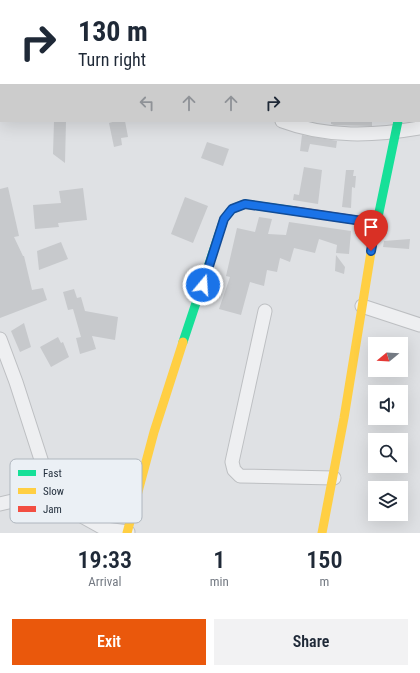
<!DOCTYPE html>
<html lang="en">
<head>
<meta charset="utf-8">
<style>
	:root { --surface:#fff; --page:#f2f2f3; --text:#1f2937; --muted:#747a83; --accent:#ea580c }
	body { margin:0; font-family:"Roboto Condensed",sans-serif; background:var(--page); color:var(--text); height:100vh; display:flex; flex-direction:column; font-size:15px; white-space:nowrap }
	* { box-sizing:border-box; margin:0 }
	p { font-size:13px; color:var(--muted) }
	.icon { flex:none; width:22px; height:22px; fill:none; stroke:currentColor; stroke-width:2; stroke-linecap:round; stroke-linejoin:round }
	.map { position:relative; height:533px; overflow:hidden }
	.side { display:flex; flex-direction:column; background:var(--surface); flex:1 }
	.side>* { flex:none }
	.banner { position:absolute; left:0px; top:0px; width:420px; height:122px; box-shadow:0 4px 16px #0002; background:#fff; color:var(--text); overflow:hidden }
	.needle { width:26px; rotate:252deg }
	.tools { position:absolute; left:368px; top:337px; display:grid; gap:8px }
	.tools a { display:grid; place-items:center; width:40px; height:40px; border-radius:0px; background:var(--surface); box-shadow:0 4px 16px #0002; font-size:20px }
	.pin { position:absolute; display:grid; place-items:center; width:34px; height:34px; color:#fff; margin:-41px -17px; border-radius:50% 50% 50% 0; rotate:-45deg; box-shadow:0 0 4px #0007 }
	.pin .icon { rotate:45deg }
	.me { position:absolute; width:44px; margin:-22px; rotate:18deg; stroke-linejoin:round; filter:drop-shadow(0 0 3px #0008) }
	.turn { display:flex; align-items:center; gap:14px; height:84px; padding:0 12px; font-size:18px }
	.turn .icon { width:52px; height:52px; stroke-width:2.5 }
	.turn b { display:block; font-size:28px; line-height:34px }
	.lanes { display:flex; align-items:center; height:38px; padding:0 12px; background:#0003; justify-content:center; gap:20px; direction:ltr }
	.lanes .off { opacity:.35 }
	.eta { display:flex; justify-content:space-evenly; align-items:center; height:68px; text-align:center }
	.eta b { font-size:24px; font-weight:600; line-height:28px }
	.button { display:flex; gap:8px; margin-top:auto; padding:8px 12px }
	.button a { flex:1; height:46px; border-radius:0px; background:var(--accent); color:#fff; font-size:16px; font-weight:600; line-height:46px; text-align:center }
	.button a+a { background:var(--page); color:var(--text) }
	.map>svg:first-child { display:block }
	.building { fill:#c7c9cc }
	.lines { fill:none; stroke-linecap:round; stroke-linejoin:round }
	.street-casing { stroke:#bdbfc2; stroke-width:15 }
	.street { stroke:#eeeff1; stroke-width:13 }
	.fast { stroke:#16e098; stroke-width:9 }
	.slow { stroke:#ffcf43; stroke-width:9 }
	.jam { stroke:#f24e42; stroke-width:9 }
	.route-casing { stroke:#114b97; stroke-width:10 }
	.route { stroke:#1a73e8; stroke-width:7 }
	.key { fill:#ebf0f5; stroke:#afb6be; stroke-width:1 }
	.key-label { font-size:11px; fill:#24303e }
</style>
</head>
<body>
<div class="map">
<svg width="420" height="533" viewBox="0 0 420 533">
	<rect width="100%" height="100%" fill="#dfe1e4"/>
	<g class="building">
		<path d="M 54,121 L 66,121 L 65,163 L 53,154 Z"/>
		<path d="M 116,121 L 125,121 L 128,137 L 121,138 L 122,145 L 114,147 L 109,123 Z"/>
		<path d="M 331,121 L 372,121 L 372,126 L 334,125 L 331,124 Z"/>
		<path d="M 302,135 L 337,141 L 336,148 L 310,144 L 308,152 L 300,151 Z"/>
		<path d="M 207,142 L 229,149 L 223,166 L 201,158 Z"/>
		<path d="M 304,167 L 322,170 L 318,204 L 293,200 L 294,194 L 299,195 Z"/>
		<path d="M 346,170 L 354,170 L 353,176 L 356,176 L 355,188 L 352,187 L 351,208 L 342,207 Z"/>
		<path d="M 8,187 L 19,236 L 14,237 L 23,256 L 24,256 L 32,290 L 43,288 L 47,300 L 0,318 L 0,189 Z"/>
		<path d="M 83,188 L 87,220 L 58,223 L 59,227 L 35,229 L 33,205 L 61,203 L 59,191 Z"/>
		<path d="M 185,197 L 208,206 L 193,243 L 171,234 Z"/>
		<path d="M 259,217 L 272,219 L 268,234 L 286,235 L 289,222 L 351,231 L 349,254 L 336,253 L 337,245 L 319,239 L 315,253 L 294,248 L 290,262 L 280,258 L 277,272 L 267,270 L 264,286 L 250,282 L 241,315 L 219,309 L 230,277 L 226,276 L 237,228 L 255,232 Z"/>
		<path d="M 410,239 L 409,249 L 383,247 L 384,241 Z"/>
		<path d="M 61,242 L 68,259 L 39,270 L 37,251 Z"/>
		<path d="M 336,255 L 345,267 L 344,274 L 335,271 Z"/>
		<path d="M 74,289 L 77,298 L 81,297 L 85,311 L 118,317 L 115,340 L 92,336 L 96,349 L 80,354 L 76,338 L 81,337 L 73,309 L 68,310 L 63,292 Z"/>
		<path d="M 24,323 L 31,347 L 20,352 L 11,331 Z"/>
		<path d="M 58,337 L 61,343 L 63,342 L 69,357 L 51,367 L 40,347 Z"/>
	</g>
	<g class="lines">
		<defs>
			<g id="street">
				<path d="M 0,62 L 1,62"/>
				<path d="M 282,121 C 327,138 374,136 420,128"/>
				<path d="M 362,306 L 420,325"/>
				<path d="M 265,311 L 232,462 L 234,470 L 240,476 L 334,478"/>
				<path d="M 0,339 L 16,382 L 45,472 L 55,491 L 78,514 L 105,529 L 128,532"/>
				<path d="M 0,504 L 55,491"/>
			</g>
		</defs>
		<use href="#street" class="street-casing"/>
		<use href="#street" class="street"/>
		<g class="fast">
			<path d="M 372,246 L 398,121"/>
			<path d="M 183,342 L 224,219 L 232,209 L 245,204 L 295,211"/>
		</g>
		<g class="slow">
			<path d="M 418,0 L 418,1"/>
			<path d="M 127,533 L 154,432 L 183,342"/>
			<path d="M 322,533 L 344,418 L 372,246"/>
		</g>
		<path class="jam" d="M 295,211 L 376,223"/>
	</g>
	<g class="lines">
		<defs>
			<path id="route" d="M 203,285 L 224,219 L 232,209 L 245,204 L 376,223 L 371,251"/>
		</defs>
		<use href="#route" class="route-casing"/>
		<use href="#route" class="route"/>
	</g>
	<rect x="10" y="459" width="132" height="64" rx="6" class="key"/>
	<rect x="18" y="470" width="18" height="6" fill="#16e098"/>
	<rect x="18" y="488" width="18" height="6" fill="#ffcf43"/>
	<rect x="18" y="506" width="18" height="6" fill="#f24e42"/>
	<g class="key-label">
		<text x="43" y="477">Fast</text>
		<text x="43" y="495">Slow</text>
		<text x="43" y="513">Jam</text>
	</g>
</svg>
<div class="tools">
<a><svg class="needle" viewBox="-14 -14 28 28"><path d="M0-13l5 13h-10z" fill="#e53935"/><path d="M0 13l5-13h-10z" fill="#747a83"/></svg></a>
<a><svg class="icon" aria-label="sound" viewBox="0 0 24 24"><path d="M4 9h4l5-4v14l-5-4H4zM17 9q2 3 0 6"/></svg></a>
<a><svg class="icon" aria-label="search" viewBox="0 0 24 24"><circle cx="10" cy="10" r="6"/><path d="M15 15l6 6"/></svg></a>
<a><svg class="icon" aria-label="layers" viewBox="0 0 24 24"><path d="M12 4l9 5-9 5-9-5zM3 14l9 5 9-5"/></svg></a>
</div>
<div class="pin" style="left:371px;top:251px;background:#d93025"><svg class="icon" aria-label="arrive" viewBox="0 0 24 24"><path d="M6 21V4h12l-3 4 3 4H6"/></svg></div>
<svg class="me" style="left:203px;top:285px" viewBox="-20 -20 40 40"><circle r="17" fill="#1a73e8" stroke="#fff" stroke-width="3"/><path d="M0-11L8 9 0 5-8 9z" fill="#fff"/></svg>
<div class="banner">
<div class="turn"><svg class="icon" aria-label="right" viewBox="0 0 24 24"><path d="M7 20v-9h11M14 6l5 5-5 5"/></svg><div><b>130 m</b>Turn right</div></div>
<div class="lanes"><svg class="icon off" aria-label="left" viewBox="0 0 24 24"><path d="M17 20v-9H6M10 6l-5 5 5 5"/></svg><svg class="icon off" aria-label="ahead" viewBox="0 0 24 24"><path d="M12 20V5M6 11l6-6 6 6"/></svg><svg class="icon off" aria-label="ahead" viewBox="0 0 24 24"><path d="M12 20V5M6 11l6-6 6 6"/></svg><svg class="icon" aria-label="right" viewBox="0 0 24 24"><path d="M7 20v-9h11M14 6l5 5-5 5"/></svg></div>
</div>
</div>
<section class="side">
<div class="eta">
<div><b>19:33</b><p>Arrival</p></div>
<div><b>1</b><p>min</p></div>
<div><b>150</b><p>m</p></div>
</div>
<div class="button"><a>Exit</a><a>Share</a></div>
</section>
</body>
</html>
